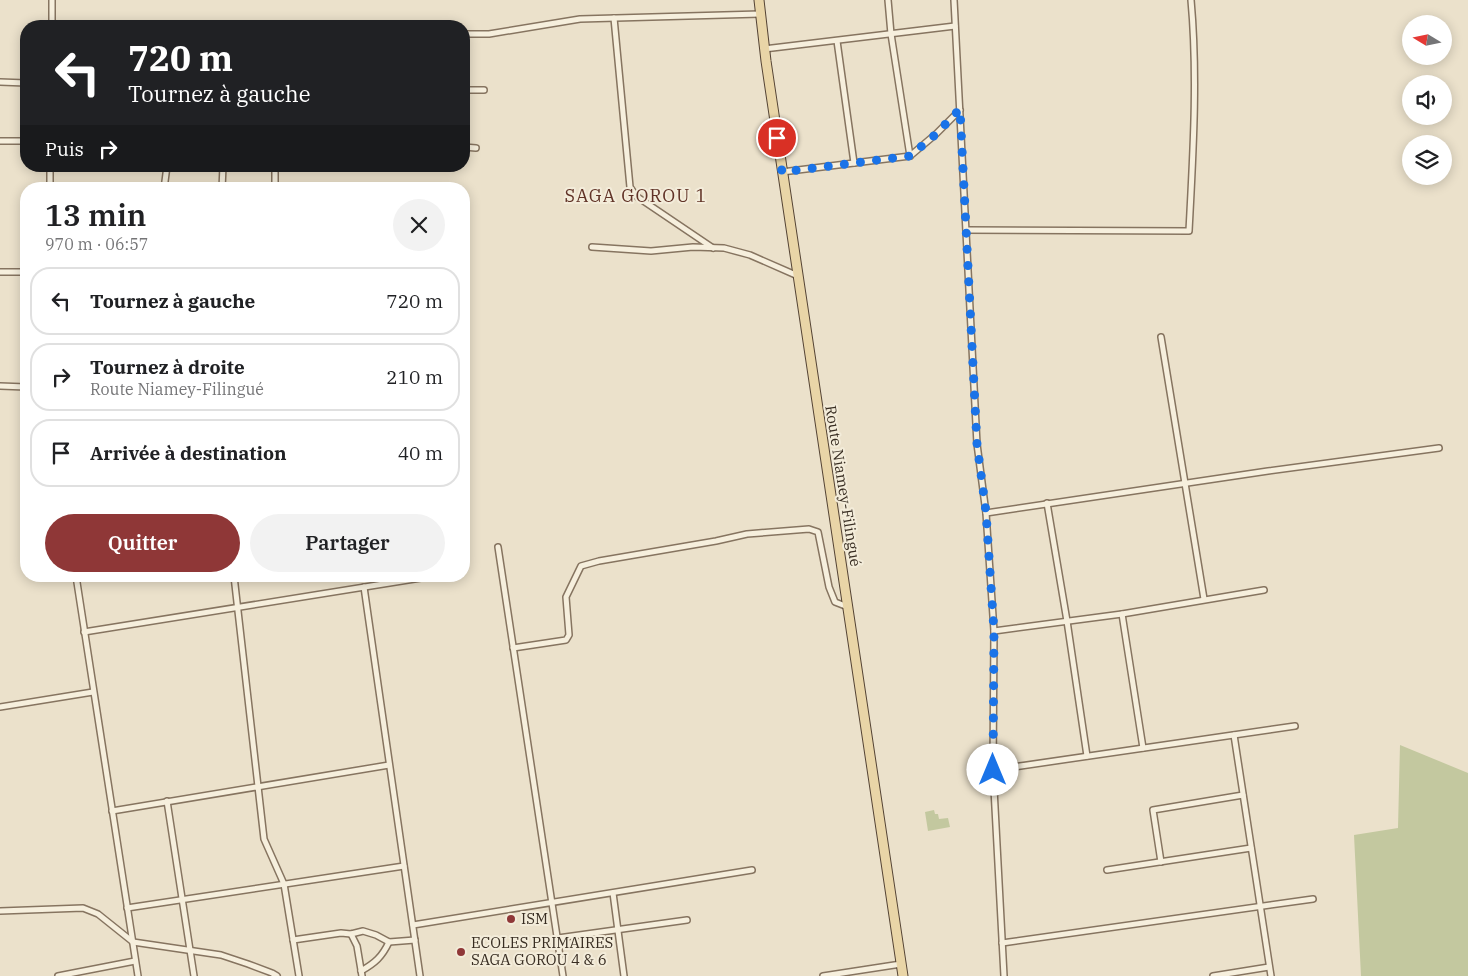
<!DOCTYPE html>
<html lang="fr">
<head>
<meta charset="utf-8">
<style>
	:root { --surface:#fff; --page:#f2f2f2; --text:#202124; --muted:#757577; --line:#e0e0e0; --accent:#8f3737 }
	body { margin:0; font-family:"IBM Plex Serif",serif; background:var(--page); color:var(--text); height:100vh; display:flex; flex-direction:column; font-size:19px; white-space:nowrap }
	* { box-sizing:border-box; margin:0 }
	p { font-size:16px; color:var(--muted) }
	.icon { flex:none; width:28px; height:28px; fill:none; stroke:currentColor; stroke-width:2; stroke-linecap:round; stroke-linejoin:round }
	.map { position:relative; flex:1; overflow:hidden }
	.details { position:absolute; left:20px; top:182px; width:450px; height:400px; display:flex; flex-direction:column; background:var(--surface); border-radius:20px; box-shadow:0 2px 12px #0003 }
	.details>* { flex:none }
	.hud { position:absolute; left:20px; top:20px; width:450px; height:152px; border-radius:20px; box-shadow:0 2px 12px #0003; background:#202124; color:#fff; overflow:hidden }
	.needle { width:32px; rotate:280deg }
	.controls { position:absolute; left:1402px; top:15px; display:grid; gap:10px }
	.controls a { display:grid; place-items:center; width:50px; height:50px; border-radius:50%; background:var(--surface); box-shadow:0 2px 12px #0003; font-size:25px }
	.pin { position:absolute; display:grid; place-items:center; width:42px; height:42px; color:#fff; margin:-21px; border:2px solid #fff; border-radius:50%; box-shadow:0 1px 5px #0007 }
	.me { position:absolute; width:55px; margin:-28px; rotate:0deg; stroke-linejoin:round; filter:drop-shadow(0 0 4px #0008) }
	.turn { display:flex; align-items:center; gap:18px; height:105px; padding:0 25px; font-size:22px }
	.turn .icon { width:65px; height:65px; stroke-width:2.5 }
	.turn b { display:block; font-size:35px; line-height:42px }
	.then { display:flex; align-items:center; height:48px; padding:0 25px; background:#0003; gap:10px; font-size:19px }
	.round { display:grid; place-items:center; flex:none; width:52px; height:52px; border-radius:26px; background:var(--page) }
	.summary { display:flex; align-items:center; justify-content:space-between; height:85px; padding:0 25px }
	h1 { font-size:30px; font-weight:600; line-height:38px }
	.primary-button { display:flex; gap:10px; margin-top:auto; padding:10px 25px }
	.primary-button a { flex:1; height:58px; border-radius:30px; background:var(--accent); color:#fff; font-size:20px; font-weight:600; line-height:58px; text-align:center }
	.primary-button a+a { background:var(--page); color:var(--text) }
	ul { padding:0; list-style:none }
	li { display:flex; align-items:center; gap:15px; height:68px; margin:0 10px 8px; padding:0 15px; border:2px solid var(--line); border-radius:20px }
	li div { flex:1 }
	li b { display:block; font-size:19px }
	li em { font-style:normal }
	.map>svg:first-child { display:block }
	.green { fill:#c3c89f }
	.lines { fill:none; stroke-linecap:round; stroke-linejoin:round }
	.minor-casing { stroke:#867460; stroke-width:8 }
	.primary-casing { stroke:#544334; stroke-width:11 }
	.minor { stroke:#f6efdd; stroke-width:5 }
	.primary { stroke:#e9d5a7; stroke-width:9 }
	.route { stroke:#1a73e8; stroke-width:9; stroke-dasharray:0 16.2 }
	.poi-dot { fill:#8f3737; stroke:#f3ecda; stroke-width:2 }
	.labels { text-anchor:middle; stroke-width:4; stroke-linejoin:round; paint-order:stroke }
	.street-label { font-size:15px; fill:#382d22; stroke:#f3ecda }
	.poi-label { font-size:15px; fill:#382d22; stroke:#f3ecda; text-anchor:start }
	.quarter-label { font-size:18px; letter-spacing:1px; fill:#603226; stroke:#f3ecda }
</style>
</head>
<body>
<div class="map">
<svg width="1468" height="976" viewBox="0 0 1468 976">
	<rect width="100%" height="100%" fill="#ebe1cb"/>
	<g class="green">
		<path d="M 1400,745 L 1468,773 L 1468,976 L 1361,976 L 1354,835 L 1398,828 Z"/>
		<path d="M 934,810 L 935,814 L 938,814 L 939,819 L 948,818 L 950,827 L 928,831 L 925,812 Z"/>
	</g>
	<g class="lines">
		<defs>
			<g id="minor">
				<path d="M 888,0 L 891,34 L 910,156"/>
				<path d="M 954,0 L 977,444 L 986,513 L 994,631 L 993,770 L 1004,976"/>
				<path d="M 614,18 L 630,187 L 636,196 L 713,248"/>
				<path d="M 52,26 L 52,0"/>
				<path d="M 464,34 L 489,34 L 580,19 L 760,14"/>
				<path d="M 837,41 L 854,163"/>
				<path d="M 764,49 L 955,26"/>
				<path d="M 0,82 L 26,83"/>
				<path d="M 464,90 L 484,90"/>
				<path d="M 0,141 L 26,141"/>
				<path d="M 464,147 L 476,148"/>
				<path d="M 782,172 L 910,156 L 936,134 L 960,110"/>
				<path d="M 50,189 L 50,166"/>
				<path d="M 164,189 L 167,166"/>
				<path d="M 222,189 L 223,166"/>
				<path d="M 275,189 L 275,166"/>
				<path d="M 966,230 L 1189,231 C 1193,154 1198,77 1191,0"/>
				<path d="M 592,247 L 651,251 L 693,247 L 724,248 L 750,255 L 798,276"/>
				<path d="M 0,272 L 26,272"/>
				<path d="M 1161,337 L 1204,599"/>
				<path d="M 0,386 L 26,387"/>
				<path d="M 1047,503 L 1067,621 L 1087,756"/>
				<path d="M 986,513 L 1268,471 L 1439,448"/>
				<path d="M 498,547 L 563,976"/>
				<path d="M 76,576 L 138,976"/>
				<path d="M 234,576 L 264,839 L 284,884 L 299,976"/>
				<path d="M 364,587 L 420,976"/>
				<path d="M 1122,614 L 1143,748"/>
				<path d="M 994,631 L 1122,614 L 1264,590"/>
				<path d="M 84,632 L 427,577"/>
				<path d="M 513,648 L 566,640 L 569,635 L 566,597 L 581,566 L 599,561 L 716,541 L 747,534 L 809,529 L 818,532 L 829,587 L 835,602 L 848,607"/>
				<path d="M 0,707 L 93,692"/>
				<path d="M 1234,735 L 1271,976"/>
				<path d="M 993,770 L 1295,726"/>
				<path d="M 167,801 L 194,976"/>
				<path d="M 112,811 L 389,765"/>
				<path d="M 1161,862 L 1153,810 L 1243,795"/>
				<path d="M 1107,870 L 1251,848"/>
				<path d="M 613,893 L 624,976"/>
				<path d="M 127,908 L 404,866"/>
				<path d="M 0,911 L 83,908 L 98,914 L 133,942 L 221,955 L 248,964 L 272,973 L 277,976"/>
				<path d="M 413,925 L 752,870"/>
				<path d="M 351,934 L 357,946 L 362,976"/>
				<path d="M 558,938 L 687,920"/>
				<path d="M 293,940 L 341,933 L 351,934 L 363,931 L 376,935 L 389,942 L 415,940"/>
				<path d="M 1002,943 L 1313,899"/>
				<path d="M 361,971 C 375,963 382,957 389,942"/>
				<path d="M 58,976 L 135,961"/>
				<path d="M 823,976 L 901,964"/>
				<path d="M 1213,976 L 1269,967"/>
			</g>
			<path id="primary" d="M 759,0 L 766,61 L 903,976"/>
		</defs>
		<use href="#minor" class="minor-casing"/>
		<use href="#primary" class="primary-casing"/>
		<use href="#minor" class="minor"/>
		<use href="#primary" class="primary"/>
	</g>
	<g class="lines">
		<path class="route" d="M 777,138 L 782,172 L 910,156 L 936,134 L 960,109 L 977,444 L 986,512 L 994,631 L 993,770"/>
	</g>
	<g class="poi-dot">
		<circle cx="511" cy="919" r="5"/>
		<circle cx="461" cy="952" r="5"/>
	</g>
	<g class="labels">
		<g class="street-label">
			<text transform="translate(843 486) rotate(81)" y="5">Route Niamey-Filingué</text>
		</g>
		<g class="poi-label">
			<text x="521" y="924">ISM</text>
			<text x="471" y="948">ECOLES PRIMAIRES<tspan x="471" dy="17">SAGA GOROU 4 &amp; 6</tspan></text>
		</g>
		<g class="quarter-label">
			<text x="636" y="202">SAGA GOROU 1</text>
		</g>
	</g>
</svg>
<div class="controls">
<a><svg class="needle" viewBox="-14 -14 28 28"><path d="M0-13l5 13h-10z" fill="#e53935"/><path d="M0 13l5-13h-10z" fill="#757577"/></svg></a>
<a><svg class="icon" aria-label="sound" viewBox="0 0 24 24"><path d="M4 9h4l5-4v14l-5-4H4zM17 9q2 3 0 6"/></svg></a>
<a><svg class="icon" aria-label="layers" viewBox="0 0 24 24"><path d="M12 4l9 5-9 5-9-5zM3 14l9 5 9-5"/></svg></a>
</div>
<div class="pin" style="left:777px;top:138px;background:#d93025"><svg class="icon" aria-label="arrive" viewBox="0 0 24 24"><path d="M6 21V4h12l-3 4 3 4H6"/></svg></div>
<svg class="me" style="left:993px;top:770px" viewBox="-20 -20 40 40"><circle r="19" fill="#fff"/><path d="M0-13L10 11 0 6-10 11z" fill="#1a73e8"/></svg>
<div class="hud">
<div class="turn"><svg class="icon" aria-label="left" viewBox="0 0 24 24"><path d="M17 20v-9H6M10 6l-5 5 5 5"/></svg><div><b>720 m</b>Tournez à gauche</div></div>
<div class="then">Puis<svg class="icon" aria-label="right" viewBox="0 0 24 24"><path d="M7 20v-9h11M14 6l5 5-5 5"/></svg></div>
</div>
<section class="details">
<div class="summary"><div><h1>13 min</h1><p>970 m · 06:57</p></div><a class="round"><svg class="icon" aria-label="close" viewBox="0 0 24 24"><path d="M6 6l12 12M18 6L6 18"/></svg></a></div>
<ul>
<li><svg class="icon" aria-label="left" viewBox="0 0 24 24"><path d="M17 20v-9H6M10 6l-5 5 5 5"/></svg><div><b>Tournez à gauche</b></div><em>720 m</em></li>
<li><svg class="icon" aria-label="right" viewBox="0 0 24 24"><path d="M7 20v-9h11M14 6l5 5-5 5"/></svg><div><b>Tournez à droite</b><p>Route Niamey-Filingué</p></div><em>210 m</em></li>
<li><svg class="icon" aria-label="arrive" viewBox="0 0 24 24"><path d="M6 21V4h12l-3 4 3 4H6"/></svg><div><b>Arrivée à destination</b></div><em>40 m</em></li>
</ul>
<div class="primary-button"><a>Quitter</a><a>Partager</a></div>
</section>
</div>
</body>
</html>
